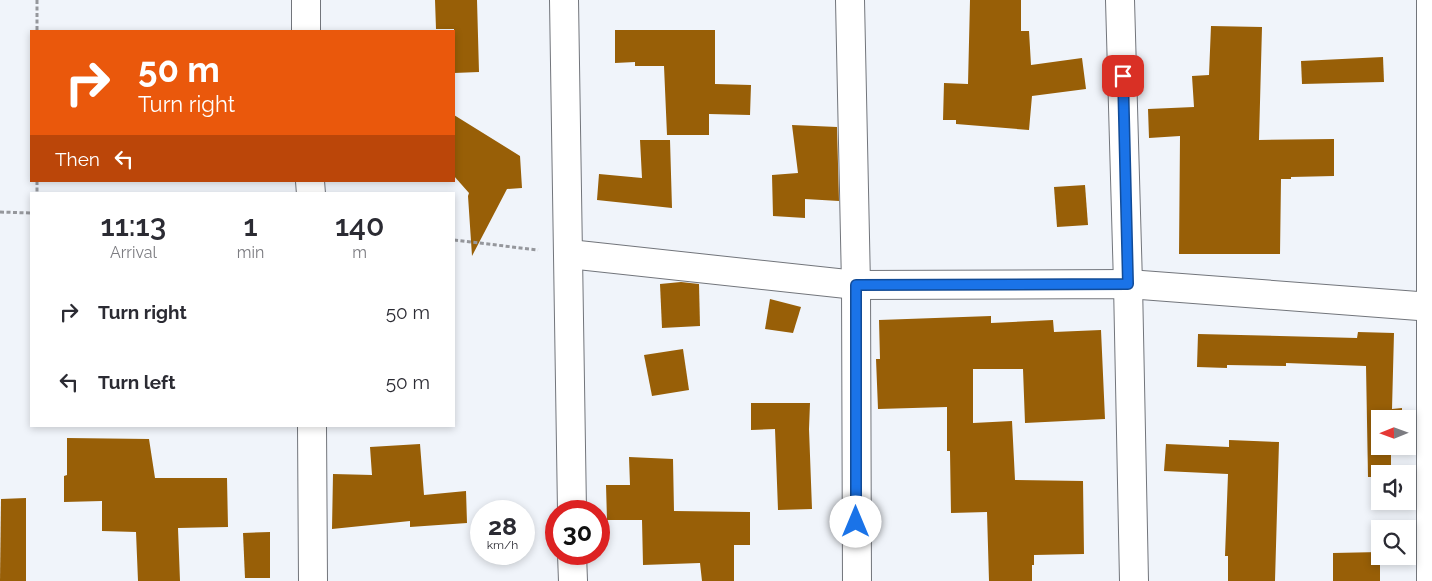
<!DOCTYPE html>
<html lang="en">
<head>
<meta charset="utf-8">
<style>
	:root { --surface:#fff; --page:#f2f2f3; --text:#2b2b33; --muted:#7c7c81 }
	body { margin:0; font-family:Raleway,sans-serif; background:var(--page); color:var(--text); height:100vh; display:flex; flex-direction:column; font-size:19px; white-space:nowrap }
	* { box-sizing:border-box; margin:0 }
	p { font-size:16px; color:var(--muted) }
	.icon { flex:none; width:28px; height:28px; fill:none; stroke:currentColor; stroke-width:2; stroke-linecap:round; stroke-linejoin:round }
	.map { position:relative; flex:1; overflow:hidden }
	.side { position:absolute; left:30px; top:192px; width:425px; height:235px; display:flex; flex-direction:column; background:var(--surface); border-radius:0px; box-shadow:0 2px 8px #0003 }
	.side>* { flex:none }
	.banner { position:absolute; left:30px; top:30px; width:425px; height:152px; border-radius:0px; box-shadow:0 2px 8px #0003; background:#ea580c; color:#fff; overflow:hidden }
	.needle { width:32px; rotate:269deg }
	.buttons { position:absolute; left:1371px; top:410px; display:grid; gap:10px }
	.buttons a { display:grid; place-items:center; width:45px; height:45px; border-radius:0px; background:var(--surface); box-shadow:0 2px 8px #0003; font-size:25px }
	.speed { position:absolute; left:470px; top:500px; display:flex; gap:10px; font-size:25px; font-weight:700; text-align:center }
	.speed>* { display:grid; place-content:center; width:65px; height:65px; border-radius:50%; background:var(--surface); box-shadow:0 2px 8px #0003; line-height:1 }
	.speed small { font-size:12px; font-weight:400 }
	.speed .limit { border:8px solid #d22; background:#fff; color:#111 }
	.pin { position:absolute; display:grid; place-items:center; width:42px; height:42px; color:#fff; margin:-21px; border-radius:10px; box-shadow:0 2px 8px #0006 }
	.me { position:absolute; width:55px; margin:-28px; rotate:0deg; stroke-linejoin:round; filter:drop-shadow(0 0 4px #0008) }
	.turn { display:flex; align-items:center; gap:18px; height:105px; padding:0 25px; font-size:22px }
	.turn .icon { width:65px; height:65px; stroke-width:2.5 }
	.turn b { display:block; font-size:35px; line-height:42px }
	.then { display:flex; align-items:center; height:48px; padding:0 25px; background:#0003; gap:10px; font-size:19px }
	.eta { display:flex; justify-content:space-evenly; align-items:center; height:85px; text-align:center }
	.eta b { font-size:30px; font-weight:600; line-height:35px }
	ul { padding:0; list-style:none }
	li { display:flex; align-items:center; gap:15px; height:70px; padding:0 25px }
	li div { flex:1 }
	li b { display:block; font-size:19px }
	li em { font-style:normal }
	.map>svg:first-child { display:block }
	.building { fill:#985f07 }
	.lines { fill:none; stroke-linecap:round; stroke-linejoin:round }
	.minor-casing { stroke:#72757b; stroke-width:30 }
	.path { stroke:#95979c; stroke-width:3; stroke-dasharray:4 2.5; stroke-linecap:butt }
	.minor { stroke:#fff; stroke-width:28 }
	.route-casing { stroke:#114b97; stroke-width:12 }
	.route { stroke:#1a73e8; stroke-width:9 }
</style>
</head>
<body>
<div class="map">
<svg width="1432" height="581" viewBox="0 0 1432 581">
	<rect width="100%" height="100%" fill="#f0f4fa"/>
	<g class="building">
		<path d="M 435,0 L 477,0 L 479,72 L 454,73 L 454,29 L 436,29 Z"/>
		<path d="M 970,0 L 1021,0 L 1021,31 L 1029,31 L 1031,65 L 1082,58 L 1086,89 L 1032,96 L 1029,130 L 956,124 L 956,120 L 943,120 L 944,83 L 968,84 Z"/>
		<path d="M 1211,26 L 1262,27 L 1259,140 L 1334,139 L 1334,176 L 1291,177 L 1291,179 L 1281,179 L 1280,254 L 1179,254 L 1180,136 L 1149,138 L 1148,109 L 1194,107 L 1192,76 L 1209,75 Z"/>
		<path d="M 615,30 L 715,30 L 715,84 L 751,85 L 750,115 L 709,114 L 709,135 L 667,135 L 664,66 L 635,66 L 635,62 L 615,63 Z"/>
		<path d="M 1383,57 L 1384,82 L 1302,84 L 1301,61 Z"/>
		<path d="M 454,115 L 520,156 L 522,188 L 507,189 L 472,256 L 468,196 L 469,193 L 454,176 Z"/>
		<path d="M 792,125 L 837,127 L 839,201 L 805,199 L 805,218 L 773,216 L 772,175 L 798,173 Z"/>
		<path d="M 640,140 L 670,140 L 672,208 L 597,200 L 599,174 L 642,178 Z"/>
		<path d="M 1085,185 L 1088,225 L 1057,227 L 1054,187 Z"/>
		<path d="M 681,282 L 699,284 L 700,326 L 662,328 L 660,284 Z"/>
		<path d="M 770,299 L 801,307 L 793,333 L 765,329 Z"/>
		<path d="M 991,316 L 991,323 L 1053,320 L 1054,332 L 1101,330 L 1105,419 L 1025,423 L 1023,369 L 973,369 L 973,423 L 1012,421 L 1015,480 L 1083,481 L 1084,554 L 1034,555 L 1034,565 L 1032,565 L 1032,581 L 989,581 L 987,512 L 951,513 L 950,451 L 947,451 L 947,407 L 878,409 L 876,359 L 880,359 L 879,320 Z"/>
		<path d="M 1358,332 L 1394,333 L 1392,409 L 1402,408 L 1402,419 L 1380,419 L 1380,446 L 1403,446 L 1403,449 L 1391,450 L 1391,474 L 1380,474 L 1380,477 L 1368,477 L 1366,366 L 1286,363 L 1286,366 L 1227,365 L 1227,368 L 1197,367 L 1198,334 L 1357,338 Z"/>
		<path d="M 683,349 L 689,390 L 652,396 L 644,355 Z"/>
		<path d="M 751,403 L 810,403 L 809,429 L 812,509 L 778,510 L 775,429 L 751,430 Z"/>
		<path d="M 67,438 L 149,439 L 155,478 L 227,478 L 228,527 L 178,528 L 180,581 L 138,581 L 136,532 L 102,531 L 102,501 L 64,502 L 64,476 L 67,475 Z"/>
		<path d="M 1229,440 L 1279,442 L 1275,581 L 1228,581 L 1228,556 L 1225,556 L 1228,474 L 1164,471 L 1166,444 L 1229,447 Z"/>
		<path d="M 420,444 L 424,495 L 466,491 L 467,523 L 410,527 L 410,521 L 332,529 L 333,474 L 372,475 L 370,447 Z"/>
		<path d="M 629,457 L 673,459 L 674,511 L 750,512 L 750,545 L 734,545 L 734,581 L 702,581 L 700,563 L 643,565 L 642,520 L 607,520 L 606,485 L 630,485 Z"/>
		<path d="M 26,498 L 26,581 L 0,581 L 1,499 Z"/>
		<path d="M 270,532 L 270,578 L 245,578 L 243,533 Z"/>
		<path d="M 1380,552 L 1380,581 L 1333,581 L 1333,553 Z"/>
	</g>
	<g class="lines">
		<defs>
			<g id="minor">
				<path d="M 306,0 L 306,31"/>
				<path d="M 564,0 L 572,511"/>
				<path d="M 850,0 L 856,285 L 857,581"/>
				<path d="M 1120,0 L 1128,284 L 1134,581"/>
				<path d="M 1431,0 L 1431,581"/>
				<path d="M 310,181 L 311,194"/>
				<path d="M 569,254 L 856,285 L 1128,284 L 1432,307"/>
				<path d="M 312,426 L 313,581"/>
				<path d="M 572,554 L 573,581"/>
			</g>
		</defs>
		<use href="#minor" class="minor-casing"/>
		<g class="path">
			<path d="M 37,0 L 37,31"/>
			<path d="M 37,181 L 37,194"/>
			<path d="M 0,212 L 31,213"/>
			<path d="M 454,240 L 538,250"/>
		</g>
		<use href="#minor" class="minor"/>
	</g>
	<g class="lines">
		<defs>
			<path id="route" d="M 856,522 L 856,285 L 1128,284 L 1123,76"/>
		</defs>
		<use href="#route" class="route-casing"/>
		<use href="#route" class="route"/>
	</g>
</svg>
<div class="buttons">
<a><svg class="needle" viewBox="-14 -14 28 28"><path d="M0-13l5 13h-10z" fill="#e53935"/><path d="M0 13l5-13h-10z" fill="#7c7c81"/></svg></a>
<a><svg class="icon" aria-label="sound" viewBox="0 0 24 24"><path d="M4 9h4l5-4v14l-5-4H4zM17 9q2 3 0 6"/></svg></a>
<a><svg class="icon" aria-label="search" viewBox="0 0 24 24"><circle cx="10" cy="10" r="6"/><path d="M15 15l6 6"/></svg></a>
</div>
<div class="speed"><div>28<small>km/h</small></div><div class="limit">30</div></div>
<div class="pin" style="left:1123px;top:76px;background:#d93025"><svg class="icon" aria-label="arrive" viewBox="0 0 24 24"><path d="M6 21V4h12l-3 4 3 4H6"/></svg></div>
<svg class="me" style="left:856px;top:522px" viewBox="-20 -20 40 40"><circle r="19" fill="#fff"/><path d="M0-13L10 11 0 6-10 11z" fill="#1a73e8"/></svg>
<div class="banner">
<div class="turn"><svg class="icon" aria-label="right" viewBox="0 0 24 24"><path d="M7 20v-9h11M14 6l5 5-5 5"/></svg><div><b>50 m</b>Turn right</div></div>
<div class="then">Then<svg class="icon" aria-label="left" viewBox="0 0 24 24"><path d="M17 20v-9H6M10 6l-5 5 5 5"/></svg></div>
</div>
<section class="side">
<div class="eta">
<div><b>11:13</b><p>Arrival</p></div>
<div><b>1</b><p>min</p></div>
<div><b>140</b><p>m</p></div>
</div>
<ul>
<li><svg class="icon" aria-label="right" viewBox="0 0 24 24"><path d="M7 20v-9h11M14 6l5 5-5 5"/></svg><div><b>Turn right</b></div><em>50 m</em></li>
<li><svg class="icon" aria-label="left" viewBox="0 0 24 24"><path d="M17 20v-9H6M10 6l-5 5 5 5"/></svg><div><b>Turn left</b></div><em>50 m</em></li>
</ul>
</section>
</div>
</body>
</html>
